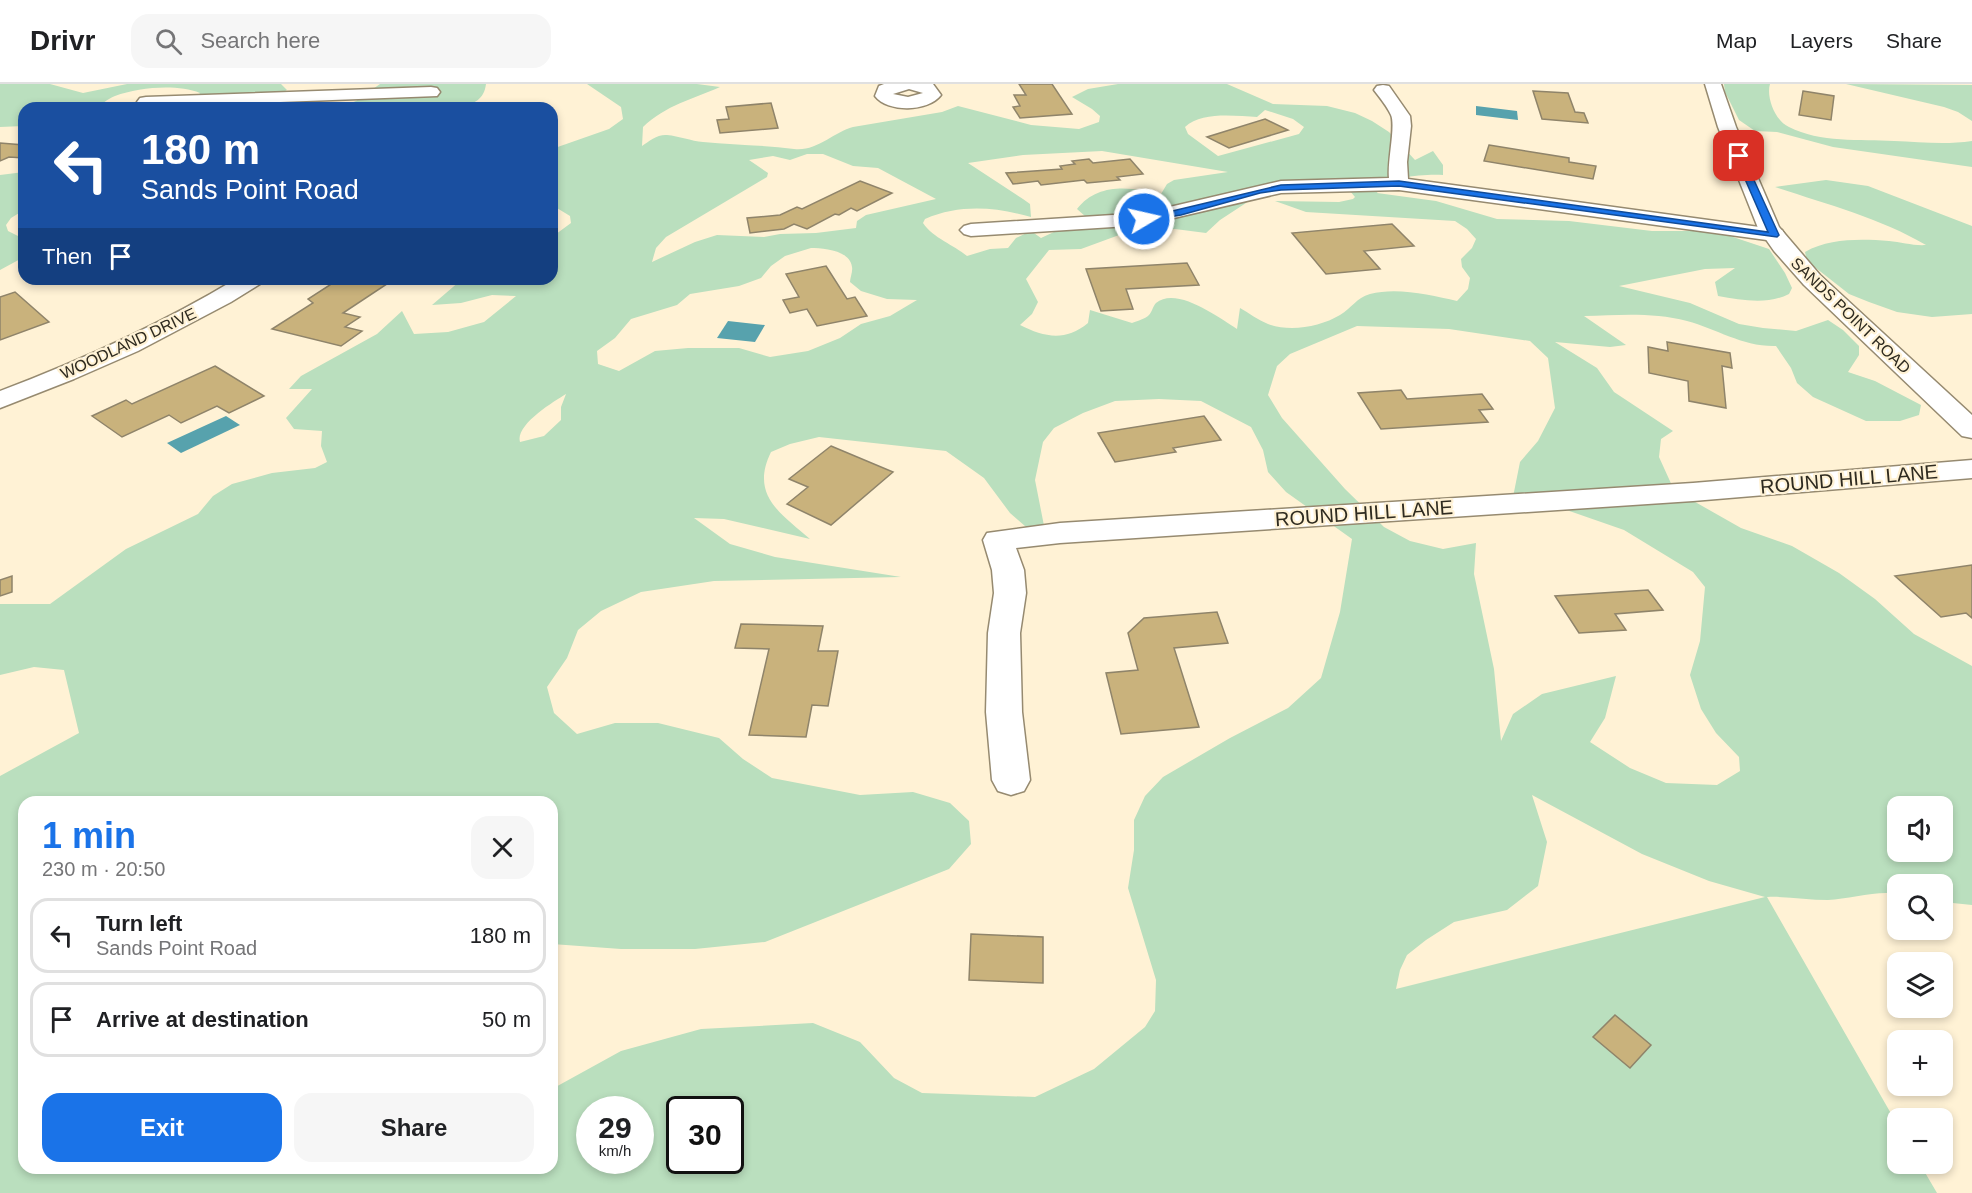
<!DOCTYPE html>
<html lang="en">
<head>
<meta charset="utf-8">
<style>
	:root { --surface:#fff; --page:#f6f6f6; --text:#202124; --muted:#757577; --line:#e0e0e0; --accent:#1a73e8 }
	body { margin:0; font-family:Arial,sans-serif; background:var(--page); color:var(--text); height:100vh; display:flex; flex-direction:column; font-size:22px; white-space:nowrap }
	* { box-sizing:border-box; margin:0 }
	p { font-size:20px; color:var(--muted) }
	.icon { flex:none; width:33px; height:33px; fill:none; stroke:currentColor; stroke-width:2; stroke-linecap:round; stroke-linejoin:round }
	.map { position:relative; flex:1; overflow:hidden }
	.details { position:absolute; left:18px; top:712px; width:540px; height:378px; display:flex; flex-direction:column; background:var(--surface); border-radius:18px; box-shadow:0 3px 9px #0003 }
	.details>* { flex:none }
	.guide { position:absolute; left:18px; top:18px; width:540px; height:183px; border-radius:18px; box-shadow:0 3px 9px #0003; background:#1a4fa0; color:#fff; overflow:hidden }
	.fabs { position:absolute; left:1887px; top:712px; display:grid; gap:12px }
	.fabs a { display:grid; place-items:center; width:66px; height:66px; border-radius:12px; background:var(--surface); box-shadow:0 3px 9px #0003; font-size:30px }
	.speed { position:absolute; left:576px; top:1012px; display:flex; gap:12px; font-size:30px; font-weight:700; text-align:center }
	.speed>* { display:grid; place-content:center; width:78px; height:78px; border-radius:50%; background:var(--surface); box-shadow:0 3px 9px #0003; line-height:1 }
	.speed small { font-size:15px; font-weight:400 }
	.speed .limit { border:3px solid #111; border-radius:9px; background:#fff; color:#111 }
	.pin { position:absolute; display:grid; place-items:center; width:51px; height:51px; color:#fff; margin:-26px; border-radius:12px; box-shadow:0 3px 9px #0006 }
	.me { position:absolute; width:66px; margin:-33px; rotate:81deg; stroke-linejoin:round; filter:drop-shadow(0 0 4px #0008) }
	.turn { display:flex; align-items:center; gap:21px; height:126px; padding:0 24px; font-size:27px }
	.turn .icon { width:78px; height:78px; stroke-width:2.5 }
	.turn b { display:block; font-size:42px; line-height:51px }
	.then { display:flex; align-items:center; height:57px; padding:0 24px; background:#0003; gap:12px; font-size:22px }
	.round { display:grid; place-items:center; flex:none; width:63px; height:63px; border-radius:18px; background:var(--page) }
	.head { display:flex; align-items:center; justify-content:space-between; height:102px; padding:0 24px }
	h1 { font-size:36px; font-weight:600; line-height:45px; color:var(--accent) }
	.button { display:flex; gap:12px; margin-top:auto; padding:12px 24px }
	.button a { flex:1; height:69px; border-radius:18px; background:var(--accent); color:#fff; font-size:24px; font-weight:600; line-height:69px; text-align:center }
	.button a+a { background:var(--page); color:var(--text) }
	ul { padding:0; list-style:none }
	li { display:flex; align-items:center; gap:18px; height:75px; margin:0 12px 9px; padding:0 12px; border:3px solid var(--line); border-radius:18px }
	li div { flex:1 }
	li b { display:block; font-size:22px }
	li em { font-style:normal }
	header { display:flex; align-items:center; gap:36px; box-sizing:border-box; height:84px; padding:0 30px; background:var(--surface); border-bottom:2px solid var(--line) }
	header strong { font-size:28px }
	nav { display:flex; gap:33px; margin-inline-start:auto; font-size:21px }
	.search { width:420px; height:54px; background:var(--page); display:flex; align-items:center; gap:15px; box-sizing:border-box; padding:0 21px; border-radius:18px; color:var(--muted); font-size:22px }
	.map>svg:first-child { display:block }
	.green { fill:#badfbe; fill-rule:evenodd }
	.water { fill:#57a2ad }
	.building { fill:#c9b27c; stroke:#8f846a; stroke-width:1.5 }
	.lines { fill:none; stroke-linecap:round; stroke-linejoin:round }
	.minor-casing { stroke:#968a70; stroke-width:3 }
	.secondary-casing { stroke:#968a70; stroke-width:3 }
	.minor { fill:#fff; fill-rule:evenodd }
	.secondary { fill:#fff; fill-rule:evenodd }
	.route { fill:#1a73e8; stroke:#114b97; stroke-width:1.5 }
	.labels { text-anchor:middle; stroke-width:4.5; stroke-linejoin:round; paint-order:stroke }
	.far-street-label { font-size:16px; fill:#2f2b20; stroke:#fff2d5 }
	.street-label { font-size:20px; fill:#2f2b20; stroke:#fff2d5 }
</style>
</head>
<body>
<header>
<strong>Drivr</strong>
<div class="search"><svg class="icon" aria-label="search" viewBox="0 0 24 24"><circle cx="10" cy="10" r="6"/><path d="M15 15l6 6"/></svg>Search here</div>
<nav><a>Map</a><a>Layers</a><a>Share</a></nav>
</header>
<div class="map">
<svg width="1972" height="1109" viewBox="0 0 1972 1109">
	<rect width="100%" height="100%" fill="#fff2d5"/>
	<g class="green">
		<path d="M 0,0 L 50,0 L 83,9 L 127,0 L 281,0 L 287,6 L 254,24 L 189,24 L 200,9 C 177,0 140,3 115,12 C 107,15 102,21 94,23 C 81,28 40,24 24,24 L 24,42 L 0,43 Z"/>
		<path d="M 380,0 L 486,0 C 484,16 474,19 461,24 L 339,24 L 356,17 Z"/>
		<path d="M 587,0 L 697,0 L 720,3 C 693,15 666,21 643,43 L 642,62 C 649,57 658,50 667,51 C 679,52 691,57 703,58 C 733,61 764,61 794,65 C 816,68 834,48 853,43 L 942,28 L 958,22 L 1031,41 L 1079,45 L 1099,38 L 1100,32 L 1092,25 L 1072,13 L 1088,5 L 1118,0 L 1227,0 L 1273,20 L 1327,22 L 1355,29 L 1372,37 L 1389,48 L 1415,76 L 1433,67 L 1443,81 L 1443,91 C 1425,90 1387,92 1377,109 L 1436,117 L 1497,135 L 1569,137 L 1652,147 L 1698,147 L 1727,151 L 1769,165 L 1785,189 L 1792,204 L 1789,210 C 1767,221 1742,216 1718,212 L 1715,198 L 1735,184 L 1705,185 L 1619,202 L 1690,219 L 1739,240 L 1763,244 L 1796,247 L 1828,236 L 1843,246 L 1859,262 L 1859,271 L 1848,288 L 1875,297 L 1921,321 L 1919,331 L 1900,337 L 1866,337 L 1813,313 L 1797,299 L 1791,284 L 1776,262 C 1743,263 1717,245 1687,237 C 1653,228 1619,231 1584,232 L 1626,261 L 1610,263 L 1555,258 L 1597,284 L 1614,308 L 1673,347 L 1661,355 L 1659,373 L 1674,406 L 1741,444 L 1792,462 L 1839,489 L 1875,515 L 1914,550 L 1972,582 L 1972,821 L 1943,818 L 1942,801 L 1898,801 L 1897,810 C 1879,806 1849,815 1828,816 C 1808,816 1787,812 1767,813 L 1897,1040 L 1898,1080 L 1920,1080 L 1937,1109 L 0,1109 L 0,692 L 79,649 L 64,586 L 34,583 L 0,591 L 0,520 L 50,520 L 126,465 L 198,430 L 213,412 L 232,400 L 272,389 L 315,384 L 327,378 L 321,362 L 322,347 L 294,345 L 286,334 L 312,305 L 289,305 L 301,292 L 377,250 L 402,227 L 414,250 L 448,248 L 484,238 L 516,212 L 492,211 L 461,219 L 432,221 L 460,197 L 467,195 L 552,195 L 552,153 L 571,139 L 570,132 L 552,121 L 552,65 L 609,45 L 623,35 L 621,23 ZM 1265,26 L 1293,35 L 1304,43 L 1299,50 L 1218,72 L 1188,50 L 1185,43 C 1202,27 1236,32 1257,33 ZM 1102,67 L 1228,88 L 1174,96 L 1167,100 L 1161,110 C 1131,103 1098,98 1077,125 L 1086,133 L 1041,154 L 1031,147 L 1016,154 L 1008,164 L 990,165 L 967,172 C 954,161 933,154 923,139 L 925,135 C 960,120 995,123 1031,133 L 1030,120 L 1023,115 L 968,79 L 1023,71 ZM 807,70 L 823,70 L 853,82 L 878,84 L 936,115 L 866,131 L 857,137 L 856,144 L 816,149 L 780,150 L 764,153 L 717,151 L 695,158 L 652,178 L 656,164 L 666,153 L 767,93 L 768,89 L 749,76 L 773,72 L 790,76 ZM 1259,103 L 1350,107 L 1355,113 L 1353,115 L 1339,118 L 1275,117 L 1306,128 L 1455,137 L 1467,145 L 1476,155 L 1472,164 L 1461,175 L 1462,183 L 1470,194 L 1468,205 L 1457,217 C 1431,211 1397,203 1370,210 C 1356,214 1352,224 1340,231 C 1320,243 1290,248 1268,240 C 1258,236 1249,229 1240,224 L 1237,245 C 1219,234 1177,202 1156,219 C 1153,222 1152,228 1149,231 C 1145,235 1137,237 1132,239 L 1090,226 L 1088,239 C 1065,258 1044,253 1020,241 L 1032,230 L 1038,218 L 1026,195 L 1049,166 L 1081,165 L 1130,147 L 1175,145 L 1206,149 L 1220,136 L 1246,119 ZM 811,164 C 823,164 850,166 852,183 C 853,187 850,194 850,198 L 861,207 L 887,215 L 917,216 L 890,232 L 861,240 L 840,254 L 808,267 L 770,273 L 739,264 L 688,264 L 655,267 L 619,287 L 598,280 L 597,267 L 615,254 L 631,235 L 677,221 L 690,210 L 739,202 L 761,194 L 771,182 L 785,172 ZM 1357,242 L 1449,245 L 1530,257 L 1548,274 L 1555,324 L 1538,357 L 1520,378 L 1513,413 L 1555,422 L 1624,446 L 1693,488 L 1705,503 L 1700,557 L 1690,591 L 1701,625 L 1716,649 L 1739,673 L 1740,687 L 1717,701 L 1666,699 L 1630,684 L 1590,658 L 1605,634 L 1616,592 L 1542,610 L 1513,630 L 1501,657 L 1494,585 L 1474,490 L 1476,459 L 1443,465 L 1410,457 L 1384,443 L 1345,405 L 1282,334 L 1268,311 L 1277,282 L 1290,270 ZM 566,310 L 561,323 L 561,336 L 544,352 L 520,358 C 515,341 553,318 566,310 ZM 1159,315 L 1201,317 L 1251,343 L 1263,366 L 1268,388 L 1286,408 L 1352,455 L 1340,528 L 1321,594 L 1288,624 L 1230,654 L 1163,693 L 1145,712 L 1134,736 L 1134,766 L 1128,804 L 1156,896 L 1155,927 L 1145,943 L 1094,985 L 1035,1013 L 922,1009 L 894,994 L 860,958 L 813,939 L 701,945 L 621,967 L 552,1005 L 552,1084 L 24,1084 L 24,718 L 552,718 L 552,860 L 621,865 L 695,865 L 765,858 L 949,785 L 971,760 L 969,737 L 950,719 L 913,708 L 860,711 L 772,694 L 743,675 L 719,654 L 658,639 L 615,639 L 577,650 L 554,629 L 547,603 L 567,574 L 578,546 L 601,527 L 641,508 L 714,497 L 901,493 L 775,473 L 730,460 L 694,434 L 724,435 L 810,455 C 780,429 750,411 771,368 L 790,360 L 819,353 L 946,367 L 984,394 L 1010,429 L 1048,462 L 1035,396 L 1043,358 L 1054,344 L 1083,329 L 1115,317 ZM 1532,711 L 1642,770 L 1709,797 L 1765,813 L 1396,905 L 1400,886 L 1407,871 L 1426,856 L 1454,838 L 1507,826 L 1538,802 L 1547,758 ZM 1898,723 L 1942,723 L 1942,768 L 1898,768 ZM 590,1026 L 640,1026 L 640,1077 L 590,1077 ZM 680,1026 L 730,1026 L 730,1077 L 680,1077 Z"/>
		<path d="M 1724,0 L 1770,0 C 1766,13 1775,37 1789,43 C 1820,59 1860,55 1894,57 C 1920,58 1945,61 1972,57 L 1972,83 L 1833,63 L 1777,48 L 1755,47 L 1739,36 L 1725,8 Z"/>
		<path d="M 1846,0 L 1972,1 L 1972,37 L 1958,28 L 1944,23 Z"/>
		<path d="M 24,88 L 24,126 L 11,134 L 6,141 L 8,147 L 24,155 L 24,173 L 0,186 L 0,91 Z"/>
		<path d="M 1826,96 L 1868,102 L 1972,142 L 1972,230 L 1932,233 L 1897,228 L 1869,218 L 1849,210 L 1807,177 L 1805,168 C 1830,154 1861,155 1889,157 C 1901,158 1914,162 1926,161 C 1880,134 1826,120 1775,103 Z"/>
	</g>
	<g class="water">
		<path d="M 1476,22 L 1517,27 L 1518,36 L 1476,31 Z"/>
		<path d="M 728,237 L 765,241 L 755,258 L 717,254 Z"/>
		<path d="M 226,332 L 240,341 L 181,369 L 167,359 Z"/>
	</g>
	<g class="building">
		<path d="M 1019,0 L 1052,0 L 1072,30 L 1020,34 L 1013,23 L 1020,22 L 1014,11 L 1026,11 Z"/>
		<path d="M 1533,7 L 1568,9 L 1575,28 L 1584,29 L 1588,39 L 1542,35 Z"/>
		<path d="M 1803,7 L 1834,12 L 1831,36 L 1799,31 Z"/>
		<path d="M 771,19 L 778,44 L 720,49 L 717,36 L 729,35 L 726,23 Z"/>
		<path d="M 1265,35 L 1288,46 L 1229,64 L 1207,53 Z"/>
		<path d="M 0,59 L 24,61 L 24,74 L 9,73 L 0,77 Z"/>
		<path d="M 1489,61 L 1569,74 L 1569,78 L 1596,82 L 1593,95 L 1484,77 Z"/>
		<path d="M 1089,75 L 1093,79 L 1130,75 L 1143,90 L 1117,93 L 1120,96 L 1087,99 L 1084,96 L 1041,101 L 1038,97 L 1013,100 L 1006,89 L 1062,85 L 1060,82 L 1075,80 L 1072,77 Z"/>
		<path d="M 860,97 L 892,109 L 857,127 L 851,124 L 839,131 L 835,130 L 807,145 L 794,140 L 784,145 L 750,149 L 747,134 L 780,131 L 797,123 L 802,125 Z"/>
		<path d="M 1392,140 L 1414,162 L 1364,167 L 1380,185 L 1326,190 L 1292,149 Z"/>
		<path d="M 1187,179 L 1199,201 L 1126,205 L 1133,225 L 1101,227 L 1086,185 Z"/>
		<path d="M 826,182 L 847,215 L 855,213 L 867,232 L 817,242 L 807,225 L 790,229 L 783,216 L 799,213 L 786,190 Z"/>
		<path d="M 339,195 L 393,196 L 343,229 L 360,233 L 345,243 L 362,247 L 341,262 L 272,245 L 313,219 L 308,215 Z"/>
		<path d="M 15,208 L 49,238 L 0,256 L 0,213 Z"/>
		<path d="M 1667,258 L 1730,269 L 1732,284 L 1722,282 L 1726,324 L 1689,317 L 1688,297 L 1649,289 L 1648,263 L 1668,267 Z"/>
		<path d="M 215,282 L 264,312 L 229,329 L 217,322 L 181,339 L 169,331 L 122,353 L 92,332 L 126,316 L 132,320 Z"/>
		<path d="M 1401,306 L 1407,315 L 1482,310 L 1493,325 L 1479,326 L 1488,338 L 1381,345 L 1358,309 Z"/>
		<path d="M 1204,332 L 1221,356 L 1173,364 L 1176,368 L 1115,378 L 1098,349 Z"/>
		<path d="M 831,362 L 893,388 L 831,441 L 787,420 L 808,403 L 789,395 Z"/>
		<path d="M 1972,481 L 1972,534 L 1966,529 L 1941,533 L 1895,492 Z"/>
		<path d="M 12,492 L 12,508 L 0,512 L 0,496 Z"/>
		<path d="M 1648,506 L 1663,526 L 1615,530 L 1626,546 L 1579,549 L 1555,512 Z"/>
		<path d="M 1217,528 L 1228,559 L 1174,564 L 1199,643 L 1121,650 L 1106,589 L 1138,586 L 1128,549 L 1144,534 Z"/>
		<path d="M 741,540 L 823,542 L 818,567 L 838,567 L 828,622 L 812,621 L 806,653 L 749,651 L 769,565 L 735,564 Z"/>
		<path d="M 971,850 L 1043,853 L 1043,899 L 969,896 Z"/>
		<path d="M 1615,931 L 1651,961 L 1630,984 L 1593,953 Z"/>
	</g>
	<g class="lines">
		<defs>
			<g id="minor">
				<path d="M 884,0 L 933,0 L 941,11 C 928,28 888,29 875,12 L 879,2 ZM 909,5 L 923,9 L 908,13 L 893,10 Z"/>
				<path d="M 1383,1 L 1389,2 L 1410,32 L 1411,42 L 1407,78 L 1408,95 L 1774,145 L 1782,146 L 1785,151 L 1782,156 L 1774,157 L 1399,106 L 1281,109 L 1144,141 L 971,152 L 964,150 L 960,146 L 964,142 L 971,140 L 1144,129 L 1281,97 L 1389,94 C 1387,78 1396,42 1391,31 C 1387,22 1380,14 1374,6 L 1377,2 Z"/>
				<path d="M 431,3 L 437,4 L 440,8 L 437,12 L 146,23 L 140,22 L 137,18 L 140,14 L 146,13 Z"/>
				<path d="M 236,195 L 263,195 L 260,200 L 231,218 L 138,267 L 74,295 L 0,324 L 0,307 C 82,276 161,240 236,195 Z"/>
				<path d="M 1972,376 L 1972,394 L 1693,417 L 1060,459 L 1016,464 L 1024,486 L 1026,509 L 1020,549 L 1022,628 L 1030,696 L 1024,707 L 1011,711 L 998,707 L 992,696 L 986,628 L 988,549 L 994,509 L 992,486 L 983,456 L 987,449 L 1060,439 L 1693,399 Z"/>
			</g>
			<path id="secondary" d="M 1705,0 L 1721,0 L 1736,43 L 1779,143 L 1820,191 L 1972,331 L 1972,354 L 1962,352 L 1804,201 L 1774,167 L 1758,144 L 1718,43 Z"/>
		</defs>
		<use href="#minor" class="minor-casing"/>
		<use href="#secondary" class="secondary-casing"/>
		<use href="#minor" class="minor"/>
		<use href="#secondary" class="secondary"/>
	</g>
	<path class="route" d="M 1739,70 L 1743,72 L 1779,151 L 1777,153 L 1399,102 L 1281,106 L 1260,109 L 1181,131 L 1144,137 L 1139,135 L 1281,101 L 1399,97 L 1768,148 L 1735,72 Z"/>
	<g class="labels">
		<g class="far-street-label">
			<text transform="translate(1851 231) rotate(44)" y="6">SANDS POINT ROAD</text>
			<text transform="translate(128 259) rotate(-25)" y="6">WOODLAND DRIVE</text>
		</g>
		<g class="street-label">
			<text transform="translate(1849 395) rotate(-5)" y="7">ROUND HILL LANE</text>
			<text transform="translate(1364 429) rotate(-4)" y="7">ROUND HILL LANE</text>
		</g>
	</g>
</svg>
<div class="fabs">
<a><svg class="icon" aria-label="sound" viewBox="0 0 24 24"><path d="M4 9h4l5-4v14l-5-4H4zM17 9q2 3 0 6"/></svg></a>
<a><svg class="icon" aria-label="search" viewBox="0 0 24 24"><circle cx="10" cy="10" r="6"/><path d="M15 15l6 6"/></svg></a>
<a><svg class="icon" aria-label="layers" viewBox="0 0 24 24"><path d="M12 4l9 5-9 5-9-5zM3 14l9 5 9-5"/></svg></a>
<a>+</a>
<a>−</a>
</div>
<div class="speed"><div>29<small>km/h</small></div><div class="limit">30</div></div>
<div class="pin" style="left:1739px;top:72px;background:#d93025"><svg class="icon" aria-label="arrive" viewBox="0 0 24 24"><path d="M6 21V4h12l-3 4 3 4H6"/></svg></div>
<svg class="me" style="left:1144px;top:135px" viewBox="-20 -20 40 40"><circle r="17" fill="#1a73e8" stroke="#fff" stroke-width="3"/><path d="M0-11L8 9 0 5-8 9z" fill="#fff"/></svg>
<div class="guide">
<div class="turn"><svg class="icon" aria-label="left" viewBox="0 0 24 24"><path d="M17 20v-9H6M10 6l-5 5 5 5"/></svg><div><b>180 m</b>Sands Point Road</div></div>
<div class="then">Then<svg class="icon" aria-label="arrive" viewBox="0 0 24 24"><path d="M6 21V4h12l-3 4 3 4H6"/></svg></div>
</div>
<section class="details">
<div class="head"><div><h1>1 min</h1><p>230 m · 20:50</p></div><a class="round"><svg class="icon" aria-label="close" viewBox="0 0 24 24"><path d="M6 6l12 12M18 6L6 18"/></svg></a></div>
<ul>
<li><svg class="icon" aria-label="left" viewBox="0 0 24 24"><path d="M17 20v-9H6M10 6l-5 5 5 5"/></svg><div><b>Turn left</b><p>Sands Point Road</p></div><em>180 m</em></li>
<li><svg class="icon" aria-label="arrive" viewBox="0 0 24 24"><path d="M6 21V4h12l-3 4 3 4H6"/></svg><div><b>Arrive at destination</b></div><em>50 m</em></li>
</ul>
<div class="button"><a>Exit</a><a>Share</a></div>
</section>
</div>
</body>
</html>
